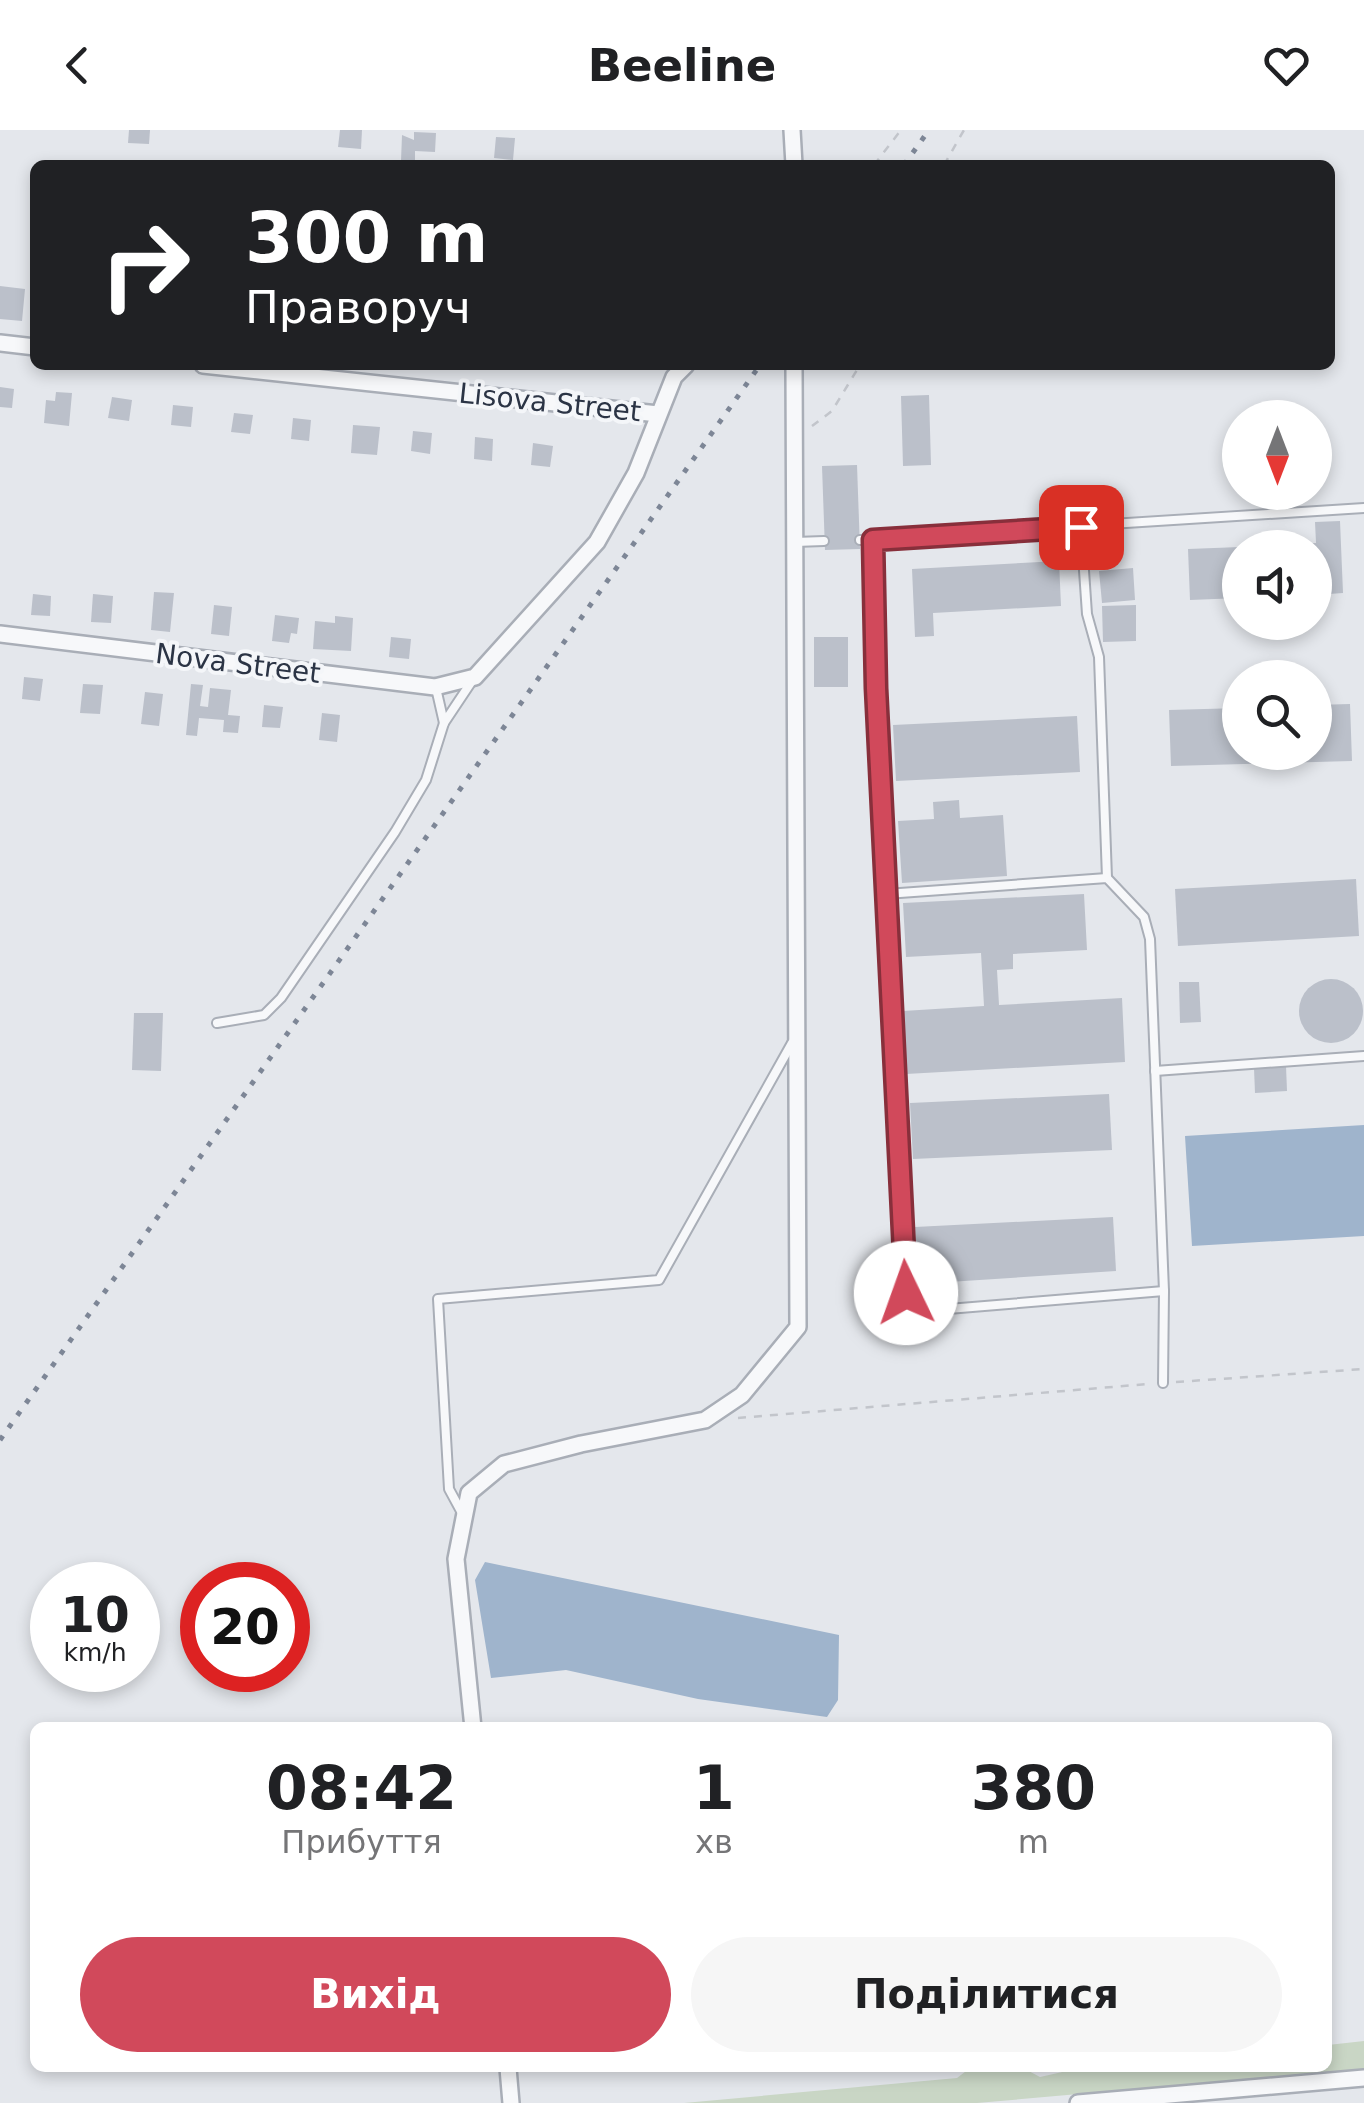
<!DOCTYPE html>
<html lang="uk">
<head>
<meta charset="utf-8">
<style>
	:root { --surface:#fff; --page:#f6f6f6; --text:#202124; --muted:#757577; --accent:#d1495b }
	body { margin:0; font-family:"DejaVu Sans",sans-serif; background:var(--page); color:var(--text); height:100vh; display:flex; flex-direction:column; font-size:38px; white-space:nowrap }
	* { box-sizing:border-box; margin:0 }
	p { font-size:32px; color:var(--muted) }
	.icon { flex:none; width:55px; height:55px; fill:none; stroke:currentColor; stroke-width:2; stroke-linecap:round; stroke-linejoin:round }
	.map { position:relative; flex:1; overflow:hidden }
	.details { position:absolute; left:30px; top:1592px; width:1302px; height:350px; display:flex; flex-direction:column; background:var(--surface); border-radius:15px; box-shadow:0 5px 15px #0003 }
	.details>* { flex:none }
	.guide { position:absolute; left:30px; top:30px; width:1305px; height:210px; border-radius:15px; box-shadow:0 5px 15px #0003; background:#202124; color:#fff; overflow:hidden }
	.needle { width:65px; rotate:180deg }
	.buttons { position:absolute; left:1222px; top:270px; display:grid; gap:20px }
	.buttons a { display:grid; place-items:center; width:110px; height:110px; border-radius:50%; background:var(--surface); box-shadow:0 5px 15px #0003; font-size:50px }
	.speed { position:absolute; left:30px; top:1432px; display:flex; gap:20px; font-size:50px; font-weight:700; text-align:center }
	.speed>* { display:grid; place-content:center; width:130px; height:130px; border-radius:50%; background:var(--surface); box-shadow:0 5px 15px #0003; line-height:1 }
	.speed small { font-size:25px; font-weight:400 }
	.speed .limit { border:15px solid #d22; background:#fff; color:#111 }
	.pin { position:absolute; display:grid; place-items:center; width:85px; height:85px; color:#fff; margin:-42px; border-radius:20px; box-shadow:0 5px 15px #0006 }
	.me { position:absolute; width:110px; margin:-55px; rotate:357deg; stroke-linejoin:round; filter:drop-shadow(0 0 8px #0008) }
	.turn { display:flex; align-items:center; gap:35px; height:210px; padding:0 50px; font-size:45px }
	.turn .icon { width:130px; height:130px; stroke-width:2.5 }
	.turn b { display:block; font-size:70px; line-height:85px }
	.eta { display:flex; justify-content:space-evenly; align-items:center; height:170px; text-align:center }
	.eta b { font-size:60px; font-weight:600; line-height:70px }
	.cta { display:flex; gap:20px; margin-top:auto; padding:20px 50px }
	.cta a { flex:1; height:115px; border-radius:60px; background:var(--accent); color:#fff; font-size:40px; font-weight:600; line-height:115px; text-align:center }
	.cta a+a { background:var(--page); color:var(--text) }
	header { display:flex; justify-content:space-between; align-items:center; height:130px; padding:0 50px; background:var(--surface); font-size:45px; font-weight:600 }
	.map>svg:first-child { display:block }
	.green { fill:#c9d6c5 }
	.water { fill:#9fb4cc }
	.building { fill:#bbc0ca }
	.lines { fill:none; stroke-linecap:round; stroke-linejoin:round }
	.service-casing { stroke:#a9aeb7; stroke-width:12 }
	.minor-casing { stroke:#a9aeb7; stroke-width:20 }
	.path { stroke:#c2c5cb; stroke-width:2.5; stroke-dasharray:8 8; stroke-linecap:butt }
	.service { stroke:#f7f8fa; stroke-width:8 }
	.minor { stroke:#f7f8fa; stroke-width:15 }
	.rail { stroke:#7d8696; stroke-width:5; stroke-dasharray:5 10; stroke-linecap:butt }
	.route-casing { stroke:#882f3b; stroke-width:25 }
	.route { stroke:#d1495b; stroke-width:18 }
	.labels { text-anchor:middle; stroke-width:8; stroke-linejoin:round; paint-order:stroke }
	.street-label { font-size:28px; fill:#2b3445; stroke:#f4f6f9 }
</style>
</head>
<body>
<header><svg class="icon" aria-label="back" viewBox="0 0 24 24"><path d="M15 5l-7 7 7 7"/></svg>Beeline<svg class="icon" aria-label="heart" viewBox="0 0 24 24"><path d="M12 20l-8-8c-3-5 5-10 8-4 3-6 11-1 8 4z"/></svg></header>
<div class="map">
<svg width="1364" height="1973" viewBox="0 0 1364 1973">
	<rect width="100%" height="100%" fill="#e4e7ec"/>
	<path class="green" d="M 1364,1911 L 1364,1939 L 977,1973 L 684,1973 L 957,1948 L 970,1938 L 1023,1938 L 1040,1947 L 1080,1938 L 1328,1938 L 1328,1915 Z"/>
	<g class="water">
		<path d="M 1364,995 L 1364,1106 L 1192,1116 L 1185,1006 Z"/>
		<path d="M 485,1432 L 839,1505 L 838,1570 L 827,1587 L 698,1569 L 566,1540 L 491,1548 L 475,1450 Z"/>
	</g>
	<g class="building">
		<path d="M 129,0 L 150,0 L 149,14 L 128,13 Z"/>
		<path d="M 340,0 L 362,0 L 361,19 L 338,17 Z"/>
		<path d="M 414,2 L 436,3 L 435,22 L 415,21 L 415,32 L 401,31 L 402,5 L 414,10 Z"/>
		<path d="M 496,7 L 515,8 L 513,30 L 494,28 Z"/>
		<path d="M 0,156 L 25,159 L 22,191 L 0,189 Z"/>
		<path d="M 0,257 L 14,259 L 12,278 L 0,277 Z"/>
		<path d="M 56,262 L 72,263 L 69,296 L 44,293 L 46,270 L 55,271 Z"/>
		<path d="M 929,265 L 931,335 L 903,336 L 901,266 Z"/>
		<path d="M 112,267 L 132,270 L 129,291 L 108,288 Z"/>
		<path d="M 173,275 L 193,277 L 191,297 L 171,295 Z"/>
		<path d="M 234,283 L 253,285 L 250,304 L 231,302 Z"/>
		<path d="M 293,288 L 311,290 L 309,311 L 291,309 Z"/>
		<path d="M 353,295 L 380,297 L 377,325 L 351,323 Z"/>
		<path d="M 413,301 L 432,303 L 430,324 L 411,321 Z"/>
		<path d="M 475,307 L 493,309 L 492,331 L 474,329 Z"/>
		<path d="M 533,313 L 553,316 L 550,337 L 531,335 Z"/>
		<path d="M 857,335 L 860,419 L 825,420 L 822,336 Z"/>
		<path d="M 1340,391 L 1343,463 L 1315,465 L 1315,418 L 1289,418 L 1289,414 L 1316,413 L 1315,392 Z"/>
		<path d="M 1240,417 L 1240,468 L 1190,470 L 1188,419 Z"/>
		<path d="M 1059,431 L 1061,476 L 933,483 L 934,506 L 915,507 L 912,439 Z"/>
		<path d="M 1133,438 L 1135,470 L 1102,473 L 1099,441 Z"/>
		<path d="M 154,462 L 174,463 L 170,502 L 151,500 Z"/>
		<path d="M 33,464 L 51,466 L 50,486 L 31,485 Z"/>
		<path d="M 93,464 L 113,466 L 111,493 L 91,492 Z"/>
		<path d="M 214,475 L 232,477 L 229,506 L 211,504 Z"/>
		<path d="M 1136,475 L 1136,511 L 1103,512 L 1102,476 Z"/>
		<path d="M 275,485 L 299,488 L 297,504 L 291,503 L 289,513 L 272,511 Z"/>
		<path d="M 335,486 L 353,488 L 351,521 L 313,519 L 315,491 L 335,493 Z"/>
		<path d="M 391,507 L 411,509 L 409,529 L 389,527 Z"/>
		<rect x="814" y="507" width="34" height="50"/>
		<path d="M 24,547 L 43,549 L 40,571 L 22,569 Z"/>
		<path d="M 83,554 L 103,555 L 100,584 L 80,583 Z"/>
		<path d="M 191,554 L 203,555 L 200,576 L 208,577 L 210,558 L 231,560 L 228,585 L 240,586 L 238,603 L 223,602 L 224,590 L 199,588 L 197,606 L 186,605 Z"/>
		<path d="M 145,562 L 163,564 L 159,596 L 141,594 Z"/>
		<path d="M 1350,574 L 1352,631 L 1171,636 L 1169,580 L 1240,578 L 1240,622 L 1315,622 L 1315,575 Z"/>
		<path d="M 264,575 L 283,577 L 280,598 L 262,597 Z"/>
		<path d="M 322,583 L 340,585 L 337,612 L 319,610 Z"/>
		<path d="M 1077,586 L 1080,642 L 896,651 L 893,595 Z"/>
		<path d="M 959,670 L 960,688 L 1003,685 L 1007,746 L 902,753 L 898,691 L 934,689 L 933,672 Z"/>
		<path d="M 1356,749 L 1359,806 L 1178,816 L 1175,759 Z"/>
		<path d="M 1084,764 L 1087,820 L 1013,824 L 1013,839 L 997,840 L 999,875 L 1122,868 L 1125,932 L 906,944 L 903,881 L 984,876 L 981,823 L 906,827 L 903,773 Z"/>
		<circle cx="1331" cy="881" r="32"/>
		<path d="M 1179,852 L 1199,852 L 1201,892 L 1180,893 Z"/>
		<path d="M 134,883 L 163,883 L 161,941 L 132,940 Z"/>
		<path d="M 1286,936 L 1287,961 L 1255,963 L 1254,938 Z"/>
		<path d="M 1109,964 L 1112,1020 L 913,1029 L 910,973 Z"/>
		<path d="M 1113,1087 L 1116,1141 L 918,1154 L 915,1097 Z"/>
	</g>
	<g class="lines">
		<defs>
			<g id="service">
				<path d="M 1081,397 L 1087,484 L 1099,527 L 1107,748"/>
				<path d="M 860,410 L 1364,378"/>
				<path d="M 873,410 L 876,558 L 906,1163 C 913,1178 920,1179 936,1180 L 1164,1161"/>
				<path d="M 795,412 L 824,411"/>
				<path d="M 436,558 L 444,593"/>
				<path d="M 886,764 L 1107,748 L 1144,787 L 1150,809 L 1164,1161 L 1163,1253"/>
				<path d="M 217,893 L 264,885 L 281,868 L 395,702 L 426,650 L 444,593 L 472,551"/>
				<path d="M 1155,941 L 1364,926"/>
				<path d="M 462,1383 L 449,1359 L 438,1169 L 659,1150 L 792,913"/>
			</g>
			<g id="minor">
				<path d="M 792,0 L 794,35"/>
				<path d="M 0,213 L 35,217"/>
				<path d="M 203,235 L 658,284"/>
				<path d="M 0,504 L 435,557 L 475,547 L 597,412 L 636,343 L 674,247 L 686,235"/>
				<path d="M 473,1598 L 456,1429 L 469,1363 L 504,1334 L 581,1314 L 705,1290 L 742,1265 L 798,1197 L 794,235"/>
				<path d="M 508,1938 L 511,1973"/>
				<path d="M 1078,1973 L 1364,1948"/>
			</g>
		</defs>
		<use href="#service" class="service-casing"/>
		<use href="#minor" class="minor-casing"/>
		<g class="path">
			<path d="M 874,35 L 901,0"/>
			<path d="M 944,35 L 964,0"/>
			<path d="M 812,296 L 832,281 L 860,235"/>
			<path d="M 1176,1252 L 1364,1239"/>
			<path d="M 738,1288 L 1148,1254"/>
		</g>
		<use href="#service" class="service"/>
		<use href="#minor" class="minor"/>
		<g class="rail">
			<path d="M 904,35 L 929,0"/>
			<path d="M 0,1310 L 760,235"/>
		</g>
	</g>
	<g class="lines">
		<defs>
			<path id="route" d="M 906,1163 L 876,558 L 873,410 L 1081,397"/>
		</defs>
		<use href="#route" class="route-casing"/>
		<use href="#route" class="route"/>
	</g>
	<g class="labels">
		<g class="street-label">
			<text transform="translate(550 272) rotate(6)" y="10">Lisova Street</text>
			<text transform="translate(238 533) rotate(7)" y="10">Nova Street</text>
		</g>
	</g>
</svg>
<div class="buttons">
<a><svg class="needle" viewBox="-14 -14 28 28"><path d="M0-13l5 13h-10z" fill="#e53935"/><path d="M0 13l5-13h-10z" fill="#757577"/></svg></a>
<a><svg class="icon" aria-label="sound" viewBox="0 0 24 24"><path d="M4 9h4l5-4v14l-5-4H4zM17 9q2 3 0 6"/></svg></a>
<a><svg class="icon" aria-label="search" viewBox="0 0 24 24"><circle cx="10" cy="10" r="6"/><path d="M15 15l6 6"/></svg></a>
</div>
<div class="speed"><div>10<small>km/h</small></div><div class="limit">20</div></div>
<div class="pin" style="left:1081px;top:397px;background:#d93025"><svg class="icon" aria-label="arrive" viewBox="0 0 24 24"><path d="M6 21V4h12l-3 4 3 4H6"/></svg></div>
<svg class="me" style="left:906px;top:1163px" viewBox="-20 -20 40 40"><circle r="19" fill="#fff"/><path d="M0-13L10 11 0 6-10 11z" fill="#d1495b"/></svg>
<div class="guide">
<div class="turn"><svg class="icon" aria-label="right" viewBox="0 0 24 24"><path d="M7 20v-9h11M14 6l5 5-5 5"/></svg><div><b>300 m</b>Праворуч</div></div>
</div>
<section class="details">
<div class="eta">
<div><b>08:42</b><p>Прибуття</p></div>
<div><b>1</b><p>хв</p></div>
<div><b>380</b><p>m</p></div>
</div>
<div class="cta"><a>Вихід</a><a>Поділитися</a></div>
</section>
</div>
</body>
</html>
